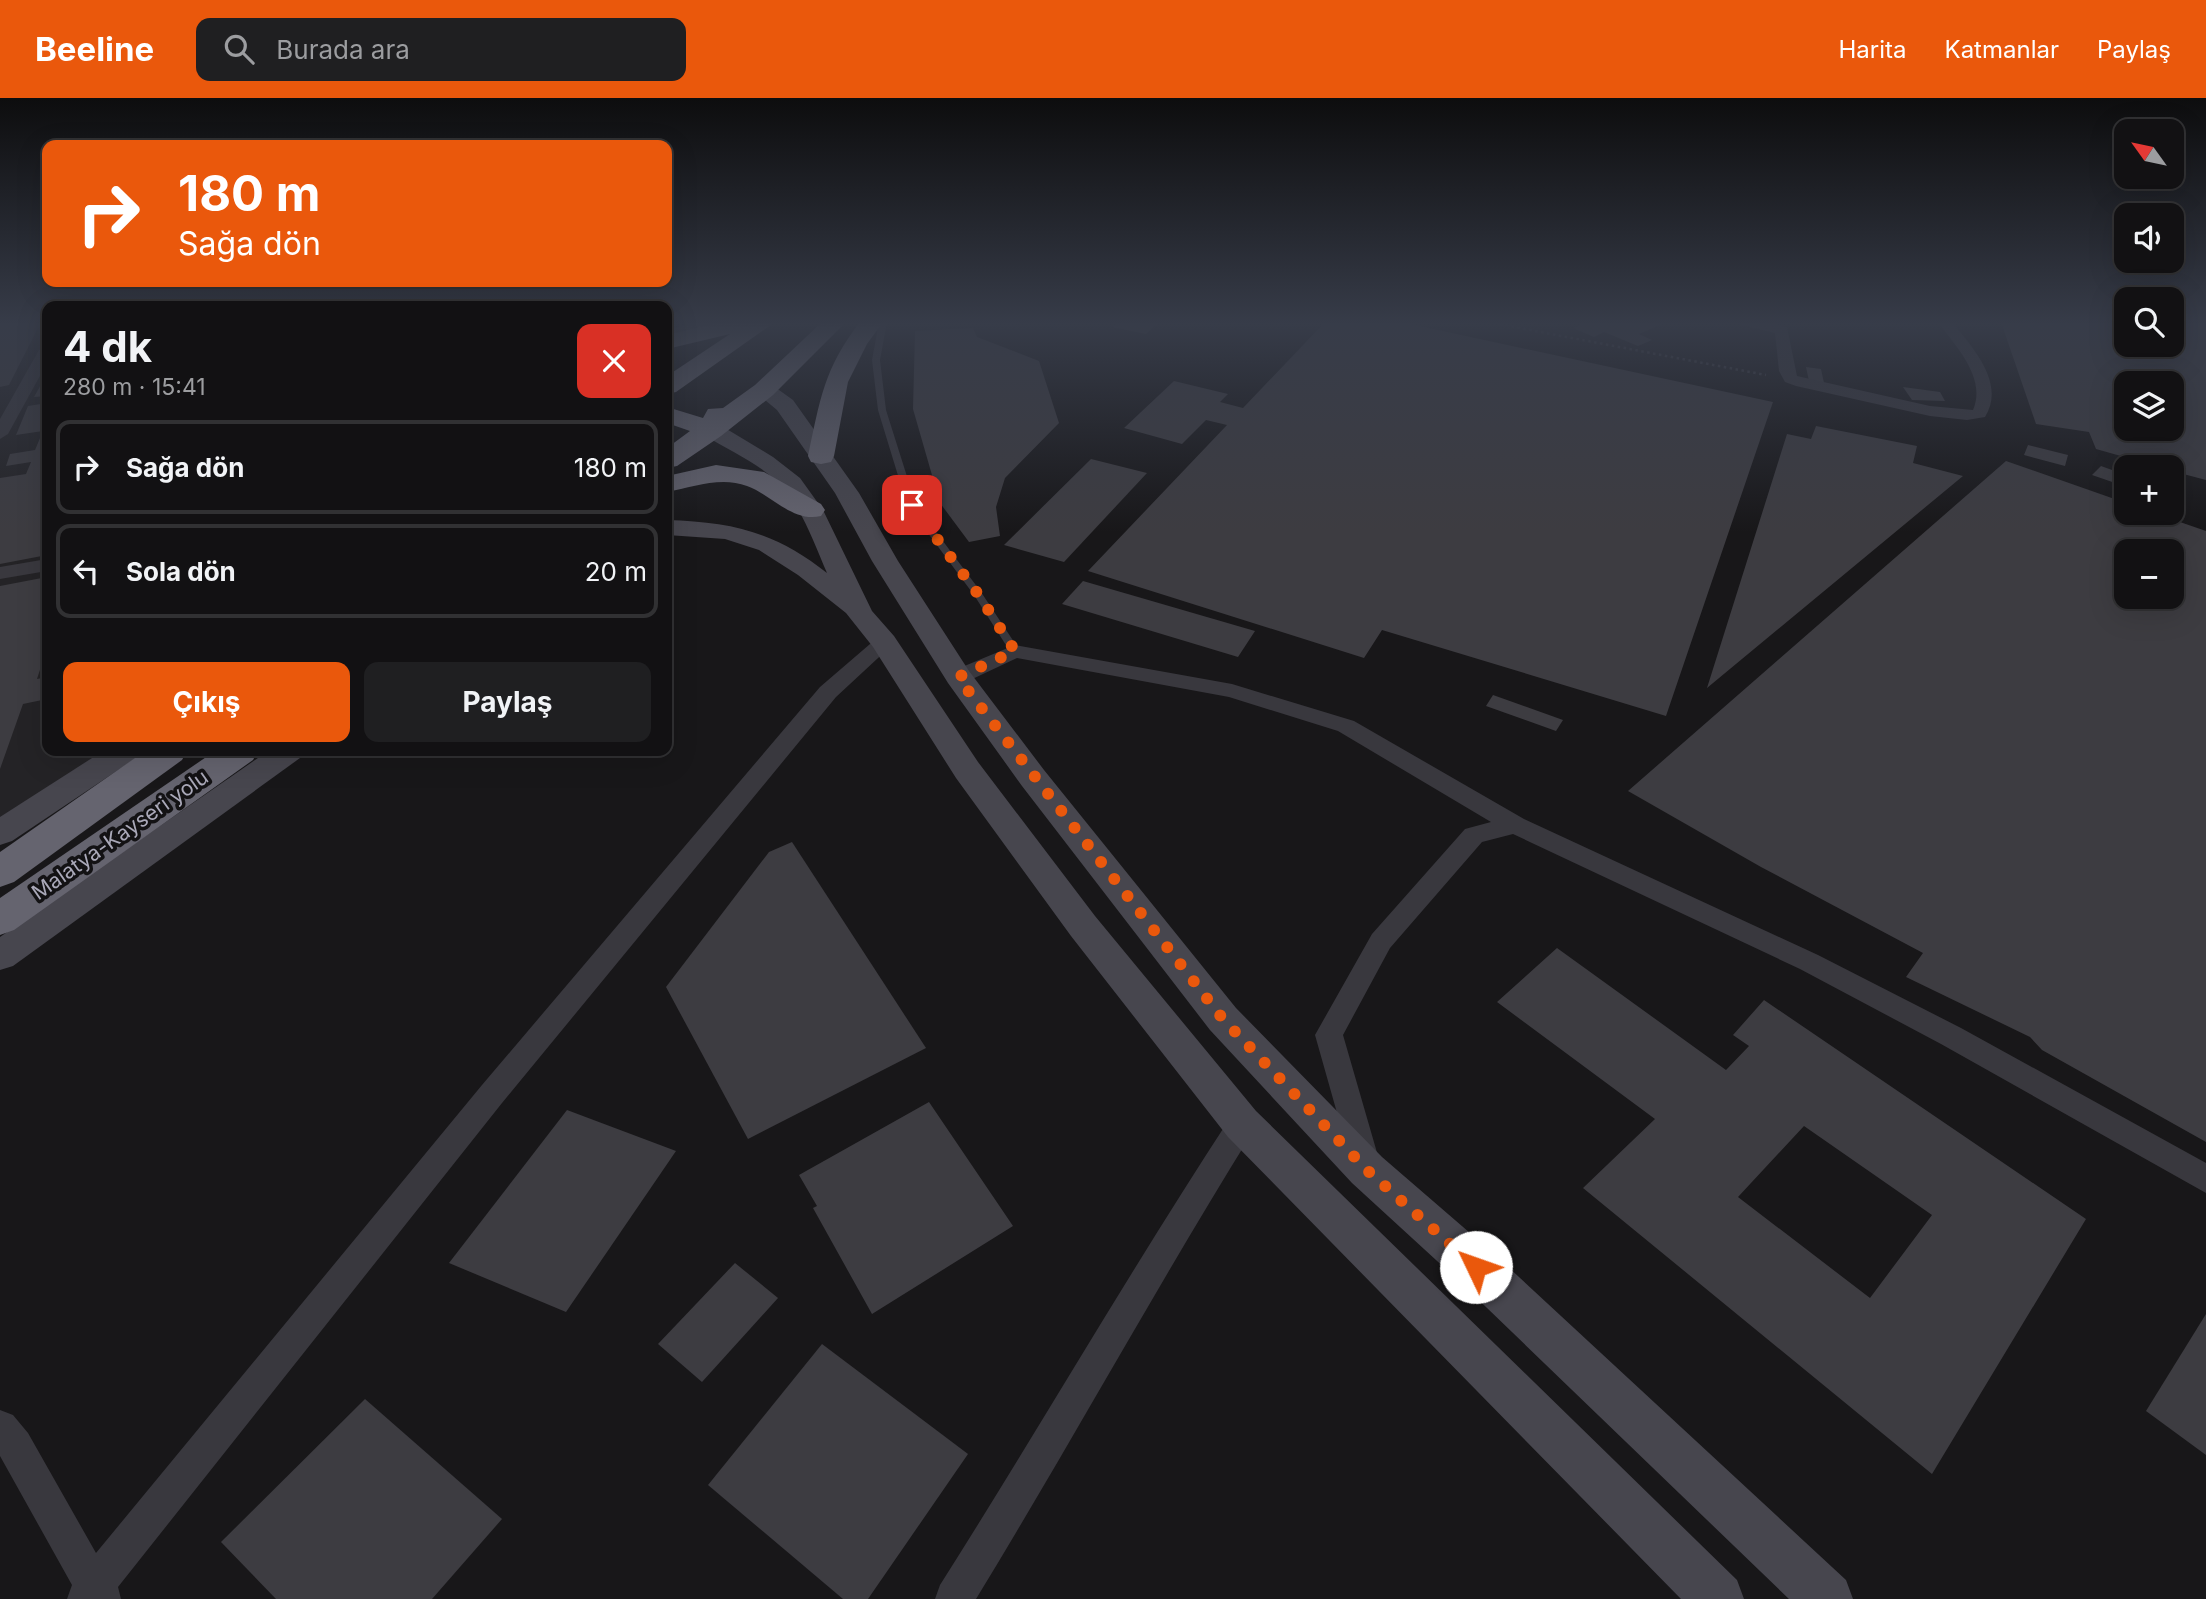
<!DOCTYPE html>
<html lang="tr">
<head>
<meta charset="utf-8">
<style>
	:root { --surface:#121113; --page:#1f1f21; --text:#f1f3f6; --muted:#9c9da0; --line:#313133; --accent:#ea580c }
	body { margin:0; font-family:Inter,sans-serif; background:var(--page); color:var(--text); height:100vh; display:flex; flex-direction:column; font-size:26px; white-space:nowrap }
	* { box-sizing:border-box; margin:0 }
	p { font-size:23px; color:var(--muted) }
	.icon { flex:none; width:38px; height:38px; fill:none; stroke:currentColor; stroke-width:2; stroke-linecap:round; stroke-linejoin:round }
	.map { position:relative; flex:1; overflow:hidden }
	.panel { position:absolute; left:42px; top:203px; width:630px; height:455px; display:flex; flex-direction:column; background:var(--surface); border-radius:14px; box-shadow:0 7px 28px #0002,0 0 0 2px var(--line) }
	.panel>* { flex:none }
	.hud { position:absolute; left:42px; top:42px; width:630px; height:147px; border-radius:14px; box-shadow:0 7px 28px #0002,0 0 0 2px var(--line); background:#ea580c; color:#fff; overflow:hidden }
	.needle { width:46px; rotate:303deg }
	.tools { position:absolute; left:2114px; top:21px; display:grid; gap:14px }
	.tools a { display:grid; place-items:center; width:70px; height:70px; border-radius:14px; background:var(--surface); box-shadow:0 7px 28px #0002,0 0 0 2px var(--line); font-size:35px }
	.pin { position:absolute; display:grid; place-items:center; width:60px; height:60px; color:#fff; margin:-30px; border-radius:14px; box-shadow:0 4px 10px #0006 }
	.me { position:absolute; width:77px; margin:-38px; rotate:312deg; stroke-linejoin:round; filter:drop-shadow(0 0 5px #0008) }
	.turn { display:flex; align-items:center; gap:24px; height:147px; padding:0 21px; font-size:32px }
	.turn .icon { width:91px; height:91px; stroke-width:2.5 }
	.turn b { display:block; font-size:49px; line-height:60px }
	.round { display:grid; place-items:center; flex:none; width:74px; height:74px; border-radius:14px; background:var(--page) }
	.headline { display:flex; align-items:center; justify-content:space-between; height:119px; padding:0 21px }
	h1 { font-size:42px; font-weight:700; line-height:52px }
	.action { display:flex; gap:14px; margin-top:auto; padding:14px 21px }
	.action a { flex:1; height:80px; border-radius:14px; background:var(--accent); color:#fff; font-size:28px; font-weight:700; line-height:80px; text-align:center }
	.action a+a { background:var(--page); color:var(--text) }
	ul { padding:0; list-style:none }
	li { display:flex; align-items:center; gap:21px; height:94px; margin:0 14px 10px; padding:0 7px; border:4px solid var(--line); border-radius:14px }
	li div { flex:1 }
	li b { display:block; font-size:26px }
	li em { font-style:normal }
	header { display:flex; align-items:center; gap:42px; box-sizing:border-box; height:98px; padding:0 35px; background:var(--accent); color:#fff }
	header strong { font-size:33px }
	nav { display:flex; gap:38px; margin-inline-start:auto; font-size:24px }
	.search { width:490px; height:63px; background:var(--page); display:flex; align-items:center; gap:18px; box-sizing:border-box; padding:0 24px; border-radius:14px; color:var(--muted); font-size:26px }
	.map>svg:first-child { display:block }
	.built { fill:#242326 }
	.building { fill:#3d3c41; fill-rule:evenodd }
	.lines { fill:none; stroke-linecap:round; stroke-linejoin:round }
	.path { stroke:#3e3e45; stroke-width:2.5; stroke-dasharray:2.5 3.5; stroke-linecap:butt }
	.lane { fill:#39383e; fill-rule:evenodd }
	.street { fill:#39383e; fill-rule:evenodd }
	.secondary { fill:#47464e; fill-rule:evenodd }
	.highway { fill:#65646f; fill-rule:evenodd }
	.route { stroke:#ea580c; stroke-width:12; stroke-dasharray:0 21.6 }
	.labels { text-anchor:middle; stroke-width:7; stroke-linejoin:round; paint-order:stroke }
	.street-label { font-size:21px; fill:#aaa9b9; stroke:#131214 }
</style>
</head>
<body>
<header>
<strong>Beeline</strong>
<div class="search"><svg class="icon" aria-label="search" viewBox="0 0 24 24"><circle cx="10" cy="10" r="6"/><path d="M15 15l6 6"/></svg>Burada ara</div>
<nav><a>Harita</a><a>Katmanlar</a><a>Paylaş</a></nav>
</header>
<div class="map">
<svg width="2206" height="1501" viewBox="0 0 2206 1501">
	<rect width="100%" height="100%" fill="#181719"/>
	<path class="built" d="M 0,224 L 47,224 L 47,653 L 113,653 L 0,727 Z"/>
	<g class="building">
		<path d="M 0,224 L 41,224 L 9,287 L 0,289 Z"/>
		<path d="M 1118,224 L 1159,224 L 1146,236 L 1112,229 Z"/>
		<path d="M 1325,224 L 1401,224 L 1773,304 L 1666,618 L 1382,532 L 1364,560 L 1088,473 L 1227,327 L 1206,322 L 1182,346 L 1124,330 L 1174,283 L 1228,296 L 1220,304 L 1243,310 Z"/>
		<path d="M 1587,224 L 1660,224 L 1664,225 L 1639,236 L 1652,242 L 1638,248 L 1604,234 L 1594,239 L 1573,230 Z"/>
		<path d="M 2001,224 L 2126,224 L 2126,247 L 2172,247 L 2172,224 L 2206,224 L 2206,382 L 2172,373 L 2172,369 L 2160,369 L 2096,351 L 2089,334 L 2036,326 ZM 2126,285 L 2172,285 L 2172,331 L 2126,331 Z"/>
		<path d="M 973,230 L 977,239 L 1039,263 L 1059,325 L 1005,380 L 996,409 L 1000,438 L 969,444 L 940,405 L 913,311 L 915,233 Z"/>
		<path d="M 1806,269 L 1821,271 L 1824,285 L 1809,283 Z"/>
		<path d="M 47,276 L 47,298 L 34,299 Z"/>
		<path d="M 1903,289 L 1940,294 L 1945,303 L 1912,302 Z"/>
		<path d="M 47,305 L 47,457 L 0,466 L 0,380 L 26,376 L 31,364 L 6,368 L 10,356 L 35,352 L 43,333 L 16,337 L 28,308 Z"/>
		<path d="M 1816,328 L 1917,348 L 1913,365 L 1963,378 L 1707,590 L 1787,336 L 1811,341 Z"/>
		<path d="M 2028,347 L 2068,357 L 2065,368 L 2024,357 Z"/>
		<path d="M 1091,361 L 1147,375 L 1064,464 L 1004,447 Z"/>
		<path d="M 2006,363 L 2126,405 L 2126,415 L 2154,415 L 2206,433 L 2206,1044 L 2042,952 L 2030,939 L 1906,879 L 1923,855 L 1761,769 L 1628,693 ZM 2126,453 L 2172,453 L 2172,499 L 2126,499 Z"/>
		<path d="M 2101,368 L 2126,377 L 2126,381 L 2121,387 L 2092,377 Z"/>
		<path d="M 47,479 L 47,550 L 37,581 L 47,579 L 47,601 L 23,606 L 0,671 L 0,488 Z"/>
		<path d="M 1083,483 L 1255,533 L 1238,559 L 1062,506 Z"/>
		<path d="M 1493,597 L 1563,622 L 1556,633 L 1486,608 Z"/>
		<path d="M 792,744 L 926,950 L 748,1041 L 666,889 L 769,754 Z"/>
		<path d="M 1557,850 L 1726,972 L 1749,948 L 1733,937 L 1764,902 L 2086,1121 L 1932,1376 L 1583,1090 L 1655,1021 L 1497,904 ZM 1804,1028 L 1932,1117 L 1870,1200 L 1738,1099 Z"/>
		<path d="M 929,1004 L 1013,1128 L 872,1216 L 813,1110 L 817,1108 L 799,1077 Z"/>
		<path d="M 567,1012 L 676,1053 L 566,1214 L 449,1165 Z"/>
		<path d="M 735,1165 L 778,1200 L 702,1284 L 658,1246 Z"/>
		<path d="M 2206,1216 L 2206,1357 L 2146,1313 Z"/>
		<path d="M 822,1246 L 968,1356 L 868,1501 L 843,1501 L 708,1387 Z"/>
		<path d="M 365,1301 L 502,1421 L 432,1501 L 276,1501 L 221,1444 Z"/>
	</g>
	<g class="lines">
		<path class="path" d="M 1488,224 L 1766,277"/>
		<path class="lane" d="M 879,224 L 887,224 L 880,262 L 886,312 L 916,407 L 981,494 L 1020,553 L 1019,555 L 1011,555 L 974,497 L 907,407 L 878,312 L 872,262 Z"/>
		<g class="street">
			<path d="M 1740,224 L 1765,224 L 1787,229 L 1797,278 L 1930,308 L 1973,312 C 1987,279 1955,248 1938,224 L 1952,224 C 1973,250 2006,285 1985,319 L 1967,322 L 1930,318 L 1796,288 L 1785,284 L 1779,273 L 1775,235 L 1742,227 Z"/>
			<path d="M 47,248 L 47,265 L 8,336 L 0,341 L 0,321 L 39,252 Z"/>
			<path d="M 47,461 L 47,473 L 0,481 L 0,469 Z"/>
			<path d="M 884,538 L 891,540 L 894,544 L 891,548 L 836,599 L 502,1005 L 118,1489 L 121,1501 L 67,1501 L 72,1487 L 0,1358 L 0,1312 L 13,1317 L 28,1335 L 96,1455 L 482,987 L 820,589 L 877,540 Z"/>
			<path d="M 1015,547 L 1232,586 L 1354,623 L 1524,721 L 1818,857 L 1961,930 L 2206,1065 L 2206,1095 L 1941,946 L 1800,871 L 1513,736 L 1482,744 L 1390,850 L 1343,937 L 1380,1065 L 1376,1075 L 1365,1079 L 1354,1075 L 1315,937 L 1372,836 L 1465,731 L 1491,724 L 1338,633 L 1229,599 L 1017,560 L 966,584 L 950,584 L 947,579 L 950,574 Z"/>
			<path d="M 1242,1013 L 1252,1017 L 1257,1026 L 1252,1035 C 1157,1188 1070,1347 976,1501 L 935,1501 L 940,1487 C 1039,1331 1131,1171 1232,1017 Z"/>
		</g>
		<g class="secondary">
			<path d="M 696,224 L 727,224 L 724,228 L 667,244 L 667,232 Z"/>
			<path d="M 764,286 L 772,287 L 793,302 L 859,395 L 898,463 L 969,573 L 1044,672 L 1236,910 L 1382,1059 L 1492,1154 L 1846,1482 L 1853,1501 L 1789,1501 L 1460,1184 L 1352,1085 L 1210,932 L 1022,688 L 948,585 L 872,463 L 835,395 L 777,312 L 753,292 L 756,287 Z"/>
			<path d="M 712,325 L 720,327 L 773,359 L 800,380 L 823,412 L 872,513 L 894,538 L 978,664 L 1095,818 L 1256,1013 L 1737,1482 L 1744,1501 L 1681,1501 L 1228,1039 L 1071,838 L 956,680 L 873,549 L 846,515 L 798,477 L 759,452 L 725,441 L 667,437 L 667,422 C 732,424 776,434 827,475 C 815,447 804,416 785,392 C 765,368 730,353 704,337 L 701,332 L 704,327 Z"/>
			<path d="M 103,653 L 140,653 L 136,660 L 12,743 L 0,747 L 0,719 Z"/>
			<path d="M 268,653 L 304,653 L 300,660 L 13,868 L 0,872 L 0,839 Z"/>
		</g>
		<g class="highway">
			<path d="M 722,224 L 775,224 L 676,294 L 667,296 L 667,278 L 730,236 L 667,251 L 667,237 Z"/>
			<path d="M 822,224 L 846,224 L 773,297 L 721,338 L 677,368 L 667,370 L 667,350 L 690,333 L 667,325 L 667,309 L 703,320 L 708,311 L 723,310 L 755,287 Z"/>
			<path d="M 860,224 L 883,224 L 867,246 L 848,284 L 834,358 L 831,364 L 821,366 L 811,364 L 808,358 C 820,302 824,270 860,224 Z"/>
			<path d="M 716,367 L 764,374 L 821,406 L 825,412 L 821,418 C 793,425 772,397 747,388 C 721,378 693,389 667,394 L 667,378 Z"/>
			<path d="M 145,653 L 187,653 L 182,662 L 14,784 L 0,789 L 0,754 Z"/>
			<path d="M 215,653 L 258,653 L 253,662 L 14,832 L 0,837 L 0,800 Z"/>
		</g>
	</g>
	<linearGradient id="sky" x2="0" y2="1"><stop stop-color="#0d0d0e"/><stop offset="0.52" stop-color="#373c49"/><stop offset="1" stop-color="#373c49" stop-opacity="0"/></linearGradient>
	<rect width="2206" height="434" fill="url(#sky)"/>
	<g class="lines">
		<path class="route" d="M 912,407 L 978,496 L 1015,553 L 958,579 L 973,599 L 1223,921 L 1367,1072 L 1476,1169"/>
	</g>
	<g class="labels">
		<g class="street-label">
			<text transform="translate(120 737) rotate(-35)" y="7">Malatya-Kayseri yolu</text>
		</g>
	</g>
</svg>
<div class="tools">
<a><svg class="needle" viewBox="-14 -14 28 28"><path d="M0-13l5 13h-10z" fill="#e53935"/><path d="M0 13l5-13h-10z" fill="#9c9da0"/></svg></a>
<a><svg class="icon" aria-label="sound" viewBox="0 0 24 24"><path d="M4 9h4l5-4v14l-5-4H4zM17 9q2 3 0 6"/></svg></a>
<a><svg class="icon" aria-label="search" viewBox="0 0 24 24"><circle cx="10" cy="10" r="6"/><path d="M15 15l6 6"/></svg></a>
<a><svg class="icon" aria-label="layers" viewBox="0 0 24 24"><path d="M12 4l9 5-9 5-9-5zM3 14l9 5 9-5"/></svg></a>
<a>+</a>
<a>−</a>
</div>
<div class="pin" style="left:912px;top:407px;background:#d93025"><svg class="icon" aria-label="arrive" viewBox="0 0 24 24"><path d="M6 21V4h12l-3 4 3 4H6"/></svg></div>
<svg class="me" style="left:1476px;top:1169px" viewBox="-20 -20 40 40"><circle r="19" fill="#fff"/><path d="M0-13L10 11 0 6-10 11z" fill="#ea580c"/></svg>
<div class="hud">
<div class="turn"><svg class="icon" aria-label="right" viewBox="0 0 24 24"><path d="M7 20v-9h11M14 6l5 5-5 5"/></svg><div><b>180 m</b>Sağa dön</div></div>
</div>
<section class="panel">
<div class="headline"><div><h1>4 dk</h1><p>280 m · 15:41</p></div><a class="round" style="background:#d93025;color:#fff"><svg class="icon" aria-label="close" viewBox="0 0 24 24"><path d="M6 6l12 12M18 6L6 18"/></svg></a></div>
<ul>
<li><svg class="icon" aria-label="right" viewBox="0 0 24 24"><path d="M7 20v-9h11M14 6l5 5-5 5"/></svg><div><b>Sağa dön</b></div><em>180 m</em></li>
<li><svg class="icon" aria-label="left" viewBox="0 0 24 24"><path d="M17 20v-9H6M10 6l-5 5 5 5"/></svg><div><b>Sola dön</b></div><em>20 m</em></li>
</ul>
<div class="action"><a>Çıkış</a><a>Paylaş</a></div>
</section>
</div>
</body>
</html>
